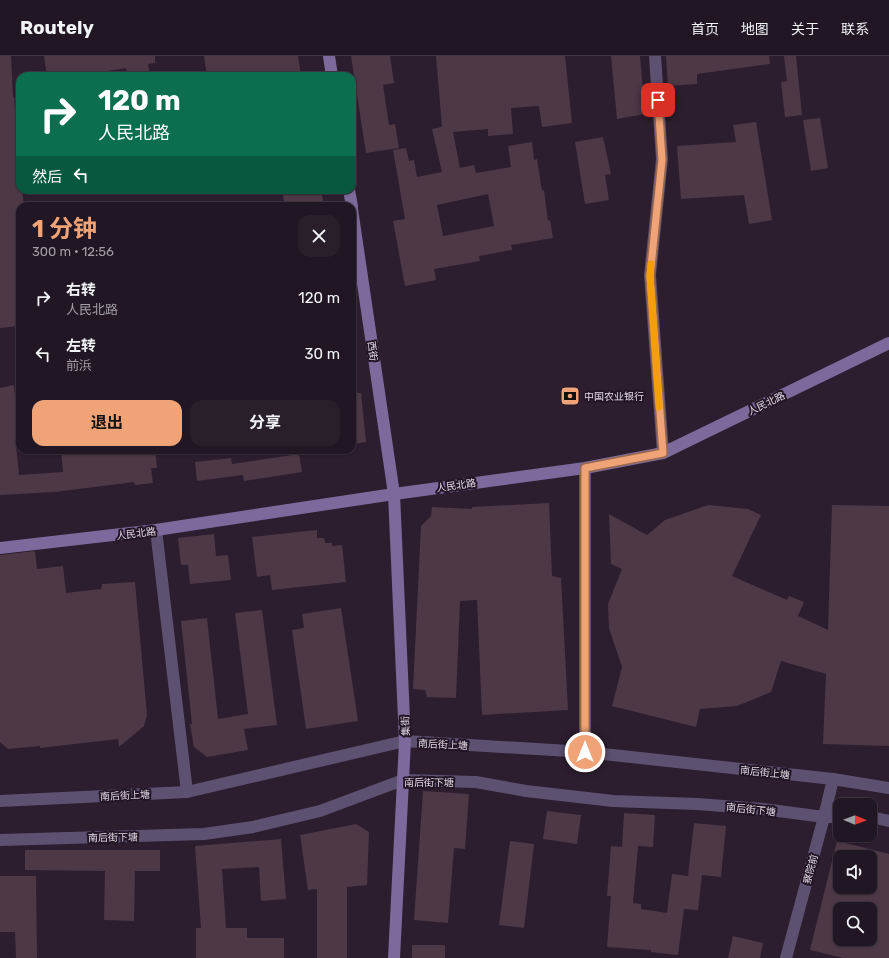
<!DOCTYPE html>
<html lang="zh">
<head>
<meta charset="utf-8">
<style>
	:root { --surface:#211623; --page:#291f2b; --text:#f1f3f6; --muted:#a29fa6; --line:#3e3541; --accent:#efa376 }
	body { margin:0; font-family:Rubik,"Noto Sans SC",sans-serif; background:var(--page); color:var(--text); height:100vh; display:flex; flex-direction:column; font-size:15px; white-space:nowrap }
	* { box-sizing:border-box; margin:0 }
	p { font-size:13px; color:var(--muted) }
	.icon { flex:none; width:22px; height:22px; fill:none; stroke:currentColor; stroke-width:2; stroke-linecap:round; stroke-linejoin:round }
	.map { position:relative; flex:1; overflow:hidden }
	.side { position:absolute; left:16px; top:146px; width:340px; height:252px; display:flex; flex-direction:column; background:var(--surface); border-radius:12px; box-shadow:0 1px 3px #0004,0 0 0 1px var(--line) }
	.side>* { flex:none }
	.top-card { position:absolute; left:16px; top:16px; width:340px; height:122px; border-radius:12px; box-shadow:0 1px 3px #0004,0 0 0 1px var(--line); background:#0b6e4f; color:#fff; overflow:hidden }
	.needle { width:26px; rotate:91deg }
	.buttons { position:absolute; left:833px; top:742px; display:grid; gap:8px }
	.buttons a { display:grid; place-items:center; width:44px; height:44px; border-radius:8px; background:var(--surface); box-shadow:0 1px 3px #0004,0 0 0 1px var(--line); font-size:20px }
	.pin { position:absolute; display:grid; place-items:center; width:34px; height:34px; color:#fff; margin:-17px; border-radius:8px; box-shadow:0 2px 6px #0006 }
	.me { position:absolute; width:44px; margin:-22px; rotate:0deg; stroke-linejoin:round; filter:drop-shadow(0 0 3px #0008) }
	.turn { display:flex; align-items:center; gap:14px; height:84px; padding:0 16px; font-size:18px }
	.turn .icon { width:52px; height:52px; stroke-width:2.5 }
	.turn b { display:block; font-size:28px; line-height:34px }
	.then { display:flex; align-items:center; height:38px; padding:0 16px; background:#0003; gap:8px; font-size:15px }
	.round { display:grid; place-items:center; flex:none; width:42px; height:42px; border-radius:12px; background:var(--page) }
	.overview { display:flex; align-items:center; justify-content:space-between; height:68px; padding:0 16px }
	h1 { font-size:24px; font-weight:700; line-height:30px; color:var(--accent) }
	.action { display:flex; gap:8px; margin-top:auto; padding:8px 16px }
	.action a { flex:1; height:46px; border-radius:12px; background:var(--accent); color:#111; font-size:16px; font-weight:700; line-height:46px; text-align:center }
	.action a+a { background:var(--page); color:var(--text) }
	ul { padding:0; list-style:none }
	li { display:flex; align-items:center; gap:12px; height:56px; padding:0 16px }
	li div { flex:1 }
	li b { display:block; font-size:15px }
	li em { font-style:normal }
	header { display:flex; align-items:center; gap:24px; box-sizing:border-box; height:56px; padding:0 20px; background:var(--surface); border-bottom:1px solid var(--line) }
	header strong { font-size:19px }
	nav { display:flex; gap:22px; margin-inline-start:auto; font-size:14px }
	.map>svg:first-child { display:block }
	.building { fill:#4d3846; fill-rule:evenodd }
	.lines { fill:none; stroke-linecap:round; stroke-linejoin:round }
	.street { stroke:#5d5171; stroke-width:12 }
	.secondary { stroke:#7d6a9c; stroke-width:12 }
	.route-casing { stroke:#9b6a4d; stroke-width:10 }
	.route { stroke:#efa376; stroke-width:7 }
	.slow { stroke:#f59e0b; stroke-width:7 }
	.labels { text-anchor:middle; stroke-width:4; stroke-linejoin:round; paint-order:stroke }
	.street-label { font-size:10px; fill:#e2d8e4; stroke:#221525 }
	.poi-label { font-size:10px; fill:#e2d8e4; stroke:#221525; text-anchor:start }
</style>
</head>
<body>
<header>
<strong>Routely</strong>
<nav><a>首页</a><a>地图</a><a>关于</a><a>联系</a></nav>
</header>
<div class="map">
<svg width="889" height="902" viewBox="0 0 889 902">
	<rect width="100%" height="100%" fill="#2c1e2f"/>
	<g class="building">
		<path d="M 0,0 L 11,0 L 13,41 L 14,41 L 20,106 L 20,134 L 22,134 L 24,150 L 20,150 L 20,270 L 0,272 Z"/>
		<path d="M 44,0 L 155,0 L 155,7 L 148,8 L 150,20 L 128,20 L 126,12 L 76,20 L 47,20 Z"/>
		<path d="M 204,0 L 298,0 L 301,20 L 269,20 L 268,15 L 244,20 L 207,20 Z"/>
		<path d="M 351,0 L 390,0 L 394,27 L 383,29 L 389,69 L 395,68 L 399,92 L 366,97 Z"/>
		<path d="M 436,0 L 565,0 L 572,67 L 542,71 L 539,50 L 511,52 L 513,78 L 488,80 L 488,73 L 453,76 L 460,112 L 474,109 L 476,117 L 511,111 L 508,90 L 532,86 L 534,104 L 537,103 L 542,135 L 544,134 L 548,165 L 550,164 L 553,182 L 511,189 L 512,194 L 479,200 L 480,205 L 434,213 L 436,224 L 405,230 L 393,165 L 405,163 L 393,94 L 406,92 L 409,105 L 414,104 L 417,121 L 442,116 L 432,73 L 442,71 ZM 488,138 L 494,170 L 443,180 L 437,149 Z"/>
		<path d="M 611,0 L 640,0 L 645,58 L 617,63 Z"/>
		<path d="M 666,0 L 769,0 L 770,8 L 697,18 L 697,28 L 668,30 Z"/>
		<path d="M 784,0 L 796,0 L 802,59 L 785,61 L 781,26 L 787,25 Z"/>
		<path d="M 820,62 L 828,112 L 811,115 L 803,64 Z"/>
		<path d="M 756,66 L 772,164 L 749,168 L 744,139 L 681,143 L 677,90 L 736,86 L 733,69 Z"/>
		<path d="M 603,81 L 611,118 L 605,119 L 609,144 L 585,148 L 575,86 Z"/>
		<path d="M 282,134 L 321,134 L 324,150 L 285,150 Z"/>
		<path d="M 14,329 L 19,379 L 15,379 L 19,419 L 63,416 L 61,394 L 155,394 L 157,412 L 151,412 L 153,427 L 135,429 L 134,426 L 54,436 L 0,439 L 0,332 Z"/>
		<path d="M 352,337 L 361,337 L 366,386 L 352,388 Z"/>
		<path d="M 299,398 L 302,416 L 244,425 L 243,419 L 197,425 L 195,406 L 231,402 L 232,408 Z"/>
		<path d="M 549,447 L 552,520 L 561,522 L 568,654 L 482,659 L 477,544 L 460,545 L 456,642 L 427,641 L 425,634 L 413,633 L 421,470 L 431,460 L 432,451 L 472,453 L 472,451 Z"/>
		<path d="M 708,449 L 748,453 L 761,459 L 732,520 L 787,544 L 789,540 L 804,546 L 798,560 L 828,574 L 832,449 L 889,450 L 889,690 L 823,688 L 826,618 L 781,605 L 771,636 L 737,650 L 700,653 L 696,671 L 612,650 L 622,611 L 609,572 L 608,548 L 622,513 L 611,508 L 609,458 L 647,479 L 665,464 Z"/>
		<path d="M 317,474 L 317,482 L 324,482 L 325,487 L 332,487 L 332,490 L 342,489 L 346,526 L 272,534 L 270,519 L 257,521 L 252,481 Z"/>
		<path d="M 214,478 L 216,500 L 228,499 L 231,524 L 190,528 L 188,509 L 181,509 L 178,482 Z"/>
		<path d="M 35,495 L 37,513 L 63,510 L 66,537 L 101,533 L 102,528 L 135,526 L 147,659 L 144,670 L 119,691 L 118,683 L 40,692 L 40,690 L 8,693 L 0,686 L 0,499 Z"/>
		<path d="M 341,552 L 358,665 L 306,673 L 292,574 L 304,572 L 302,558 Z"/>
		<path d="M 262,554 L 277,669 L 244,673 L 248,694 L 207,701 L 194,691 L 190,668 L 192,668 L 181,565 L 207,562 L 218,663 L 248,658 L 235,557 Z"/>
		<path d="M 423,735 L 469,738 L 465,793 L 454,792 L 448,867 L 414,864 Z"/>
		<path d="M 547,755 L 581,759 L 577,788 L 543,783 Z"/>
		<path d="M 624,757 L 655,759 L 653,791 L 638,790 L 633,847 L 641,848 L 641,853 L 667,857 L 672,818 L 688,820 L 694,767 L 726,770 L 721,821 L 702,819 L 698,854 L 684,853 L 678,899 L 651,896 L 651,894 L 607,891 L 611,840 L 607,840 L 611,790 L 622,791 Z"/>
		<path d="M 356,768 L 369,776 L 367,829 L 347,831 L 347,902 L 317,902 L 317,833 L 308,834 L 300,779 Z"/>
		<path d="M 281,783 L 286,843 L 261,845 L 259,811 L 222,813 L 226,872 L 247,872 L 247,882 L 284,882 L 284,902 L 196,902 L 196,872 L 201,872 L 195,790 Z"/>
		<path d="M 510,785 L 534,788 L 524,872 L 499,869 Z"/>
		<path d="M 837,785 L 889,798 L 889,902 L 843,902 L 810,894 ZM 840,801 L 870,801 L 870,831 L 840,831 ZM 840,853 L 870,853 L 870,883 L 840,883 Z"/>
		<path d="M 25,794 L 160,794 L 160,815 L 135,815 L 134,865 L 104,864 L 105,815 L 25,814 Z"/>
		<path d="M 0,820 L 36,820 L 37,902 L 16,902 L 15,876 L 0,876 Z"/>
		<path d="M 733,880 L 763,887 L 760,902 L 728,902 Z"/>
		<rect x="412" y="889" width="33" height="13"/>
	</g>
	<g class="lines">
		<g class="street">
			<path d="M 655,0 L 662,103 L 650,219 L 663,397"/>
			<path d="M 156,474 L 187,736"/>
			<path d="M 585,696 L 585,412"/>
			<path d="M 0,745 L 187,736 L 405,685 L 585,696 L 833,723 L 889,732"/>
			<path d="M 870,761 L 889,765"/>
			<path d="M 0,784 L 204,778 L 253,771 L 320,755 L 403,724 L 476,726 L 526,735 L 613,745 L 697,748 L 763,753 L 824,761 L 840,761"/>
			<path d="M 786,902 L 824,761 L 833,723"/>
		</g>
		<g class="secondary">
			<path d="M 329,0 L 332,20"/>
			<path d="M 349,134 L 352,150"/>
			<path d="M 352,153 L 394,438 L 405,685 L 394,902"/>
			<path d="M 0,492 L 156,474 L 394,438 L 585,412 L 663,397 L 889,287"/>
		</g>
	</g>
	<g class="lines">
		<defs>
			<path id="route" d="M 585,696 L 585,412 L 663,397 L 650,220 L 662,104 L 658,44"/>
		</defs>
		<use href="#route" class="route-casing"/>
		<use href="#route" class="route"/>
		<path class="slow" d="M 651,208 L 650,220 L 659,351"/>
	</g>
	<defs>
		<symbol id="bank-square" viewBox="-11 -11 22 22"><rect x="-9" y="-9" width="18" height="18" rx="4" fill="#efa376" stroke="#221525"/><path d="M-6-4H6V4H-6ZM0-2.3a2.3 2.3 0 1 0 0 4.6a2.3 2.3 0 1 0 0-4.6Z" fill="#111"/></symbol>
	</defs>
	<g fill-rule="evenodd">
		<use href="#bank-square" x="559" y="329" width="22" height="22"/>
	</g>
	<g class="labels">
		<g class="street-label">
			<text transform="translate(373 295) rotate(82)" y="4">西街</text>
			<text transform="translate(766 347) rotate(-26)" y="4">人民北路</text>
			<text transform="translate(456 429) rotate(-8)" y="4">人民北路</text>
			<text transform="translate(136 477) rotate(-7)" y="4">人民北路</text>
			<text transform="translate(405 670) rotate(-93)" y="4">集街</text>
			<text transform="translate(443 688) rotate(3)" y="4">南后街上塘</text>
			<text transform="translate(765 716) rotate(6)" y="4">南后街上塘</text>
			<text x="429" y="730">南后街下塘</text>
			<text transform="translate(125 739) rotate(-3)" y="4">南后街上塘</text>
			<text transform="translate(751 753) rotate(6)" y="4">南后街下塘</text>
			<text transform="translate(113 781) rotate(-1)" y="4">南后街下塘</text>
			<text transform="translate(810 813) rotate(-75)" y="4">察院前</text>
		</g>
		<g class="poi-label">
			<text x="584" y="344">中国农业银行</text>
		</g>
	</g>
</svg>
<div class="buttons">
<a><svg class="needle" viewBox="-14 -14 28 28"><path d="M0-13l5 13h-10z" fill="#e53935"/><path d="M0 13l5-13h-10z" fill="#a29fa6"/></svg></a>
<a><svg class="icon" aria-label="sound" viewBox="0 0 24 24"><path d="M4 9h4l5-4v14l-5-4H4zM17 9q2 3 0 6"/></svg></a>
<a><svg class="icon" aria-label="search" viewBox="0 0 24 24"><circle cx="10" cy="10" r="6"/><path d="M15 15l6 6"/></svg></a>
</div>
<div class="pin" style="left:658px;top:44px;background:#d93025"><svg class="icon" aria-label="arrive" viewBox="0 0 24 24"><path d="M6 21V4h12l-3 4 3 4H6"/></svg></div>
<svg class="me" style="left:585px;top:696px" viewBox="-20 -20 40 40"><circle r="17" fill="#efa376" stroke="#fff" stroke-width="3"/><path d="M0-11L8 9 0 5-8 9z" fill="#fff"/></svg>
<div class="top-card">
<div class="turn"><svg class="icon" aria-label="right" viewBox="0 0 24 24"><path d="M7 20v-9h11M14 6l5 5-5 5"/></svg><div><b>120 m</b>人民北路</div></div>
<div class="then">然后<svg class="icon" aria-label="left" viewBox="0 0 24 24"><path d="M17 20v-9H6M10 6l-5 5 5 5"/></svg></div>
</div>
<section class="side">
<div class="overview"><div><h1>1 分钟</h1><p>300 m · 12:56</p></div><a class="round"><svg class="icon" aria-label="close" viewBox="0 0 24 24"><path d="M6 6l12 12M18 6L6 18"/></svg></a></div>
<ul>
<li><svg class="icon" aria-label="right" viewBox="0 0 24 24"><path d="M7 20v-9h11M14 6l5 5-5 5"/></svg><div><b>右转</b><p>人民北路</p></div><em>120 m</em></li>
<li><svg class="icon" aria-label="left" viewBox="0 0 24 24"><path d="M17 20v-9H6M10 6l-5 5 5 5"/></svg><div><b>左转</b><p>前浜</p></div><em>30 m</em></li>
</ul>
<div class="action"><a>退出</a><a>分享</a></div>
</section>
</div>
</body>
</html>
